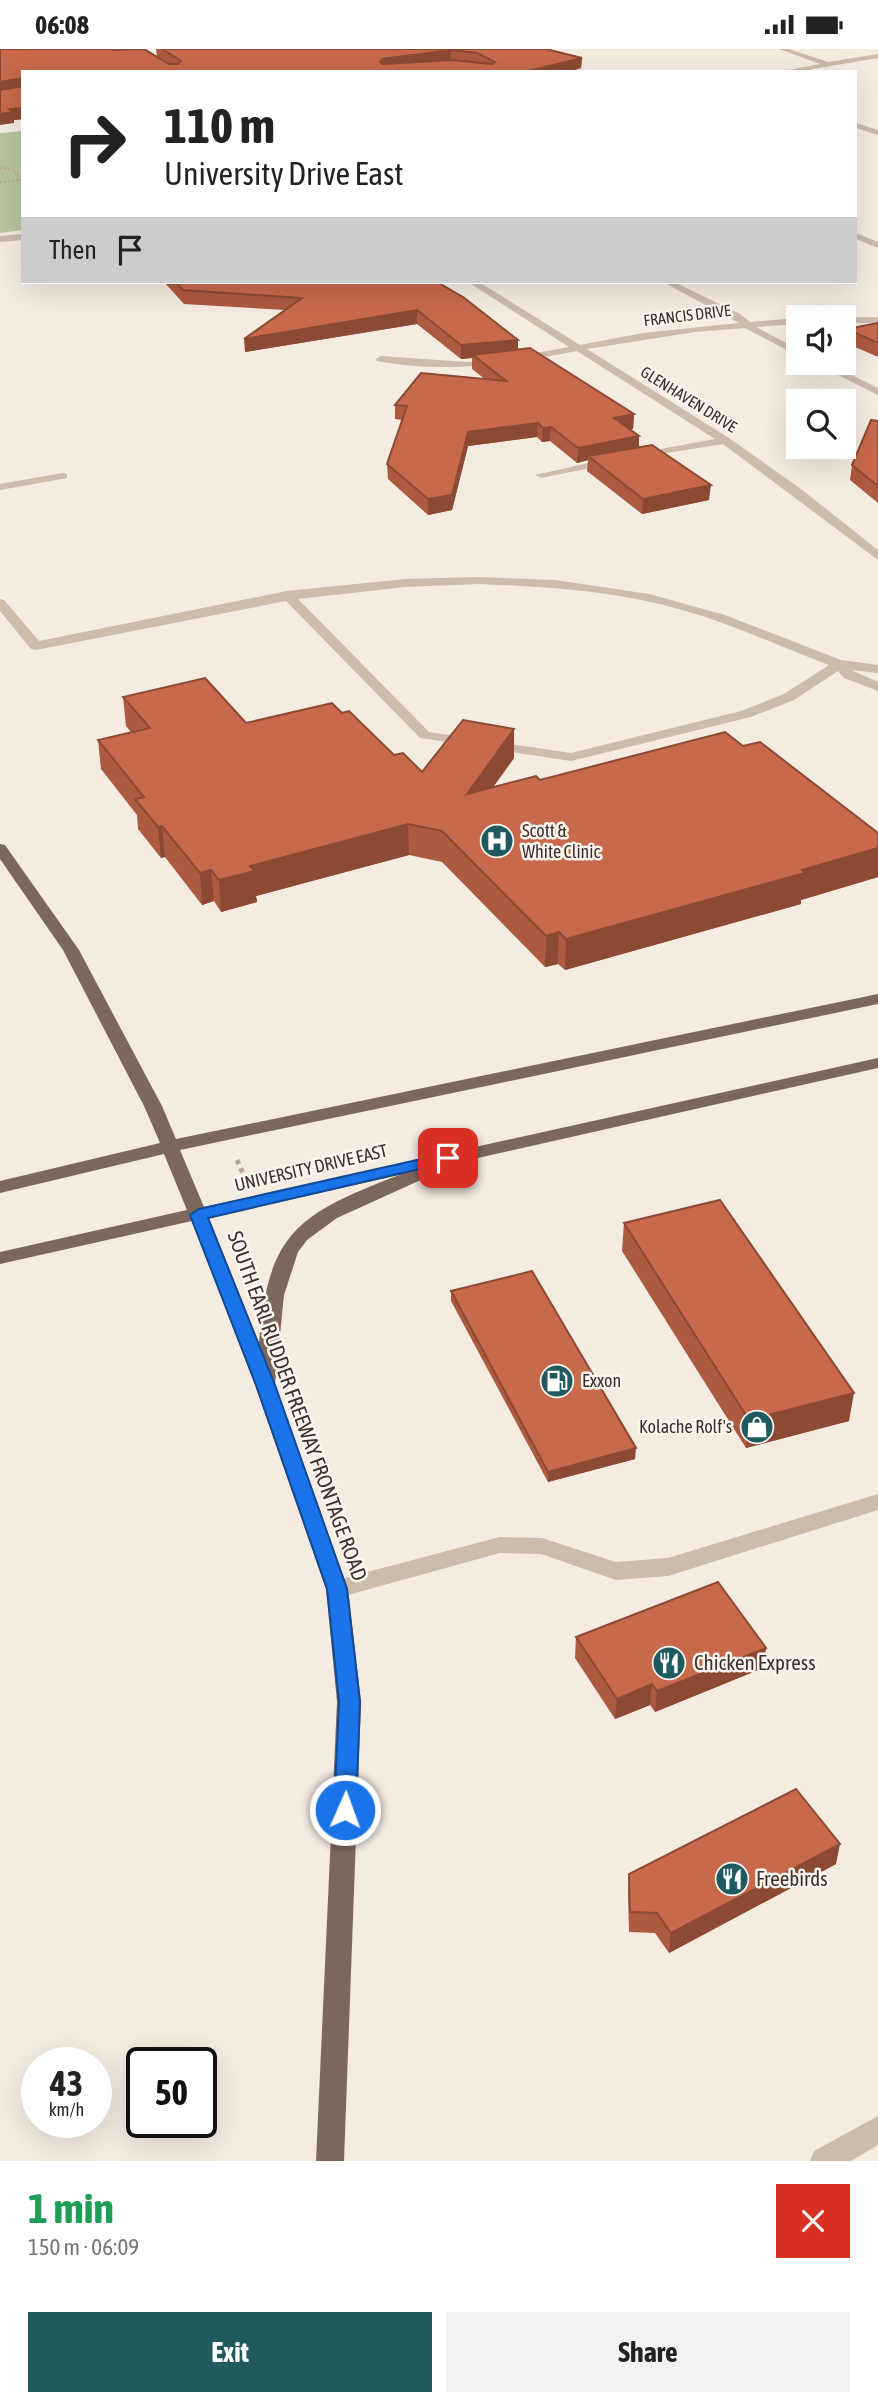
<!DOCTYPE html>
<html lang="en">
<head>
<meta charset="utf-8">
<style>
	:root { --surface:#fff; --page:#f2f2f2; --text:#222; --muted:#767676; --accent:#1f5a5e }
	body { margin:0; font-family:"Asap Condensed",sans-serif; background:var(--page); color:var(--text); height:100vh; display:flex; flex-direction:column; font-size:26px; white-space:nowrap }
	* { box-sizing:border-box; margin:0 }
	p { font-size:23px; color:var(--muted) }
	.icon { flex:none; width:38px; height:38px; fill:none; stroke:currentColor; stroke-width:2; stroke-linecap:round; stroke-linejoin:round }
	.map { position:relative; height:2112px; overflow:hidden }
	.panel { display:flex; flex-direction:column; background:var(--surface); flex:1 }
	.panel>* { flex:none }
	.banner { position:absolute; left:21px; top:21px; width:836px; height:214px; border-radius:0px; box-shadow:0 7px 28px #0002; background:#fff; color:var(--text); overflow:hidden }
	.tools { position:absolute; left:786px; top:256px; display:grid; gap:14px }
	.tools a { display:grid; place-items:center; width:70px; height:70px; border-radius:0px; background:var(--surface); box-shadow:0 7px 28px #0002; font-size:35px }
	.speed { position:absolute; left:21px; top:1998px; display:flex; gap:14px; font-size:35px; font-weight:700; text-align:center }
	.speed>* { display:grid; place-content:center; width:91px; height:91px; border-radius:50%; background:var(--surface); box-shadow:0 7px 28px #0002; line-height:1 }
	.speed small { font-size:18px; font-weight:400 }
	.speed .limit { border:4px solid #111; border-radius:10px; background:#fff; color:#111 }
	.pin { position:absolute; display:grid; place-items:center; width:60px; height:60px; color:#fff; margin:-30px; border-radius:14px; box-shadow:0 4px 10px #0006 }
	.me { position:absolute; width:77px; margin:-38px; rotate:2deg; stroke-linejoin:round; filter:drop-shadow(0 0 5px #0008) }
	.turn { display:flex; align-items:center; gap:24px; height:147px; padding:0 28px; font-size:32px }
	.turn .icon { width:91px; height:91px; stroke-width:2.5 }
	.turn b { display:block; font-size:49px; line-height:60px }
	.then { display:flex; align-items:center; height:66px; padding:0 28px; background:#0003; gap:14px; font-size:26px }
	.round { display:grid; place-items:center; flex:none; width:74px; height:74px; border-radius:0px; background:var(--page) }
	.headline { display:flex; align-items:center; justify-content:space-between; height:119px; padding:0 28px }
	h1 { font-size:42px; font-weight:700; line-height:52px; color:#1e9e55 }
	.button { display:flex; gap:14px; margin-top:auto; padding:14px 28px }
	.button a { flex:1; height:80px; border-radius:0px; background:var(--accent); color:#fff; font-size:28px; font-weight:700; line-height:80px; text-align:center }
	.button a+a { background:var(--page); color:var(--text) }
	.status { display:flex; justify-content:space-between; align-items:center; height:49px; padding:0 35px; background:var(--surface); direction:ltr }
	.status svg { height:19px; fill:currentColor }
	.map>svg:first-child { display:block }
	.green { fill:#b8c4a0 }
	.lines { fill:none; stroke-linecap:round; stroke-linejoin:round }
	.path-far1 { stroke:#b9a596; stroke-width:2; stroke-dasharray:2 2; stroke-linecap:butt }
	.path { stroke:#b9a596; stroke-width:5; stroke-dasharray:4.5 4.5; stroke-linecap:butt }
	.minor { fill:#cdbbac; fill-rule:evenodd }
	.major { fill:#7d675c; fill-rule:evenodd }
	.wall { fill:#ac5a40 }
	.shaded-wall { fill:#8c4a34 }
	.building { fill:#c8694b; stroke:#8c4a34; stroke-width:2; fill-rule:evenodd }
	.route { fill:#1a73e8; stroke:#114b97; stroke-width:2 }
	.labels { text-anchor:middle; stroke-width:5; stroke-linejoin:round; paint-order:stroke }
	.far-street-label { font-size:16px; fill:#3b302b; stroke:#fbf5ee }
	.poi-label { font-size:18px; fill:#3b302b; stroke:#fbf5ee; text-anchor:start }
	.street-label { font-size:18px; fill:#3b302b; stroke:#fbf5ee }
	.near-street-label { font-size:21px; fill:#3b302b; stroke:#fbf5ee }
	.near-poi-label { font-size:21px; fill:#3b302b; stroke:#fbf5ee; text-anchor:start }
</style>
</head>
<body>
<div class="status"><b>06:08</b><svg viewBox="0 0 49 12"><path d="M0 12V9h3v3zM5 12V6h3v6zM10 12V3h3v9zM15 12V0h3v12zM26 1h20v11H26zM47 4h2v5h-2z"/></svg></div>
<div class="map">
<svg width="878" height="2112" viewBox="0 0 878 2112">
	<rect width="100%" height="100%" fill="#f4ebe1"/>
	<path class="green" d="M 23,82 L 23,181 L 0,184 L 0,84 Z"/>
	<g class="lines">
		<g class="path-far1">
			<path d="M 0,119 L 14,121 L 20,131"/>
			<path d="M 0,133 L 22,131"/>
		</g>
		<path class="path" d="M 237,1111 L 245,1129"/>
		<g class="minor">
			<path d="M 779,0 L 789,0 L 828,13 L 878,5 L 878,9 L 796,23 L 779,23 L 820,15 Z"/>
			<path d="M 856,74 L 878,81 L 878,86 L 856,79 Z"/>
			<path d="M 856,184 L 878,193 L 878,199 L 856,190 Z"/>
			<path d="M 23,185 L 23,191 L 0,193 L 0,187 Z"/>
			<path d="M 468,233 L 479,233 L 580,296 L 643,284 L 739,274 L 663,233 L 674,233 L 740,265 L 750,273 L 798,269 L 798,275 L 756,278 L 798,300 L 798,307 L 745,279 L 695,283 L 587,300 L 729,389 L 801,440 L 878,501 L 878,511 L 723,395 L 635,409 L 635,405 L 639,404 L 715,390 L 577,302 C 509,315 447,325 377,312 L 376,310 L 381,307 L 466,313 L 497,311 L 569,298 Z"/>
			<rect x="844" y="268" width="34" height="6"/>
			<path d="M 812,313 L 825,313 L 878,339 L 878,346 Z"/>
			<path d="M 611,409 L 615,410 L 615,414 L 541,429 L 535,426 Z"/>
			<path d="M 63,424 L 67,425 L 67,429 L 0,441 L 0,435 Z"/>
			<path d="M 479,528 L 555,531 L 649,545 L 725,566 L 841,611 L 878,616 L 878,624 L 851,621 L 878,633 L 878,642 L 844,629 L 838,622 L 794,651 L 751,668 L 571,712 L 420,689 L 286,552 L 36,601 L 31,600 L 0,562 L 0,550 L 4,551 L 39,592 L 287,542 L 405,530 ZM 479,535 C 548,538 616,542 682,561 C 733,575 780,598 829,616 L 784,645 L 741,662 L 571,704 L 429,683 L 298,550 L 405,538 Z"/>
			<path d="M 878,1445 L 878,1461 L 668,1527 L 616,1531 L 541,1505 L 500,1504 L 337,1549 L 329,1546 L 326,1540 L 329,1534 L 337,1531 L 500,1488 L 542,1489 L 616,1513 L 668,1509 Z"/>
			<path d="M 878,2067 L 878,2096 L 851,2112 L 810,2112 L 814,2102 Z"/>
		</g>
		<path class="major" d="M 0,795 L 5,796 L 79,901 L 162,1057 L 176,1090 L 878,945 L 878,955 L 180,1101 L 204,1158 L 878,1009 L 878,1019 L 424,1121 L 428,1125 L 425,1129 L 337,1169 L 307,1191 L 298,1203 L 284,1246 L 275,1335 L 348,1540 L 361,1653 L 344,2112 L 316,2112 L 337,1653 L 326,1540 L 255,1336 L 192,1172 L 0,1215 L 0,1203 L 187,1161 L 164,1105 L 0,1144 L 0,1132 L 160,1094 L 144,1057 L 63,901 L 0,810 ZM 399,1126 C 299,1165 268,1182 259,1294 L 209,1169 Z"/>
	</g>
	<g class="wall">
		<path d="M 0,0 L 114,1 L 170,15 L 157,7 L 156,0 L 546,0 L 582,9 L 581,19 L 567,23 L 23,23 L 23,70 L 14,71 L 14,74 Z"/>
		<path d="M 164,233 L 437,233 L 518,291 L 518,301 L 634,365 L 633,380 L 630,380 L 639,387 L 639,398 L 709,451 L 642,465 L 587,422 L 588,411 L 577,414 L 550,392 L 542,393 L 537,388 L 468,397 L 452,461 L 428,466 L 388,430 L 387,415 L 402,371 L 395,370 L 395,356 L 486,331 L 472,320 L 472,309 L 461,310 L 417,275 L 245,303 L 285,261 L 184,255 Z"/>
		<path d="M 878,274 L 878,308 L 846,294 L 847,280 Z"/>
		<path d="M 878,372 L 878,454 L 850,431 L 852,416 Z"/>
		<path d="M 123,648 L 246,674 L 342,664 L 394,706 L 422,723 L 514,680 L 514,709 L 493,738 L 540,731 L 743,697 L 878,784 L 878,828 L 801,851 L 801,855 L 565,921 L 558,915 L 545,918 L 442,813 L 409,806 L 256,847 L 257,853 L 221,863 L 214,852 L 202,856 L 165,808 L 161,809 L 138,780 L 137,766 L 101,720 L 98,691 L 131,683 L 126,677 Z"/>
		<path d="M 624,1174 L 849,1372 L 746,1399 L 622,1202 Z"/>
		<path d="M 451,1242 L 635,1410 L 548,1433 L 451,1252 Z"/>
		<path d="M 576,1588 L 766,1599 L 763,1619 L 655,1663 L 650,1656 L 615,1670 L 575,1609 Z"/>
		<path d="M 836,1815 L 669,1904 L 655,1884 L 629,1883 L 628,1845 L 629,1825 Z"/>
	</g>
	<g class="shaded-wall">
		<path d="M 451,1 L 451,11 L 383,20 L 380,13 L 382,10 Z"/>
		<path d="M 582,9 L 581,19 L 567,23 L 524,23 Z"/>
		<path d="M 22,29 L 23,39 L 0,44 L 0,33 Z"/>
		<path d="M 23,59 L 23,70 L 14,71 L 14,74 L 0,76 L 0,65 L 9,60 Z"/>
		<path d="M 417,261 L 417,275 L 245,303 L 244,290 Z"/>
		<path d="M 518,291 L 518,305 L 473,306 L 472,309 L 461,310 L 461,296 Z"/>
		<path d="M 634,365 L 633,380 L 613,384 L 614,369 Z"/>
		<path d="M 538,374 L 537,388 L 468,397 L 452,461 L 428,466 L 428,450 L 468,383 Z"/>
		<path d="M 551,378 L 550,392 L 542,393 L 543,379 Z"/>
		<path d="M 639,387 L 639,402 L 588,407 L 588,411 L 577,414 L 578,399 Z"/>
		<path d="M 711,436 L 709,451 L 642,465 L 643,450 Z"/>
		<path d="M 514,680 L 514,709 L 467,775 L 467,745 Z"/>
		<path d="M 408,775 L 409,806 L 256,847 L 257,853 L 221,863 L 219,831 L 250,817 Z"/>
		<path d="M 162,777 L 165,808 L 161,809 L 158,778 Z"/>
		<path d="M 878,799 L 878,828 L 801,851 L 801,855 L 565,921 L 566,890 Z"/>
		<path d="M 211,821 L 214,852 L 202,856 L 200,824 Z"/>
		<path d="M 559,883 L 558,915 L 545,918 L 546,887 Z"/>
		<path d="M 854,1344 L 849,1372 L 746,1399 L 749,1371 Z"/>
		<path d="M 636,1399 L 635,1410 L 548,1433 L 548,1423 Z"/>
		<path d="M 766,1599 L 763,1619 L 655,1663 L 657,1642 Z"/>
		<path d="M 652,1635 L 650,1656 L 615,1670 L 617,1650 Z"/>
		<path d="M 840,1795 L 836,1815 L 669,1904 L 671,1884 Z"/>
	</g>
	<g class="building">
		<path d="M 0,0 L 111,0 L 114,1 L 144,0 L 169,15 L 178,15 L 181,12 L 162,0 L 546,0 L 582,9 L 524,23 L 23,23 L 23,30 L 22,29 L 0,33 ZM 451,1 L 477,4 L 495,13 L 492,15 L 451,11 L 383,15 L 380,13 L 382,10 Z"/>
		<path d="M 23,37 L 23,59 L 9,60 L 13,63 L 0,65 L 0,41 Z"/>
		<path d="M 175,233 L 437,233 L 463,248 L 518,291 L 461,296 L 417,261 L 244,290 L 302,249 L 183,241 Z"/>
		<path d="M 878,274 L 878,294 L 847,280 Z"/>
		<path d="M 530,299 L 634,365 L 614,369 L 639,387 L 578,399 L 551,378 L 543,379 L 538,374 L 468,383 L 452,446 L 428,450 L 387,415 L 407,357 L 395,356 L 421,324 L 506,332 L 473,306 Z"/>
		<path d="M 871,371 L 878,372 L 878,437 L 852,416 Z"/>
		<path d="M 652,396 L 711,436 L 643,450 L 588,407 Z"/>
		<path d="M 205,629 L 246,674 L 332,654 L 342,664 L 349,662 L 394,706 L 403,704 L 422,723 L 463,671 L 514,680 L 467,745 L 536,727 L 540,731 L 725,683 L 743,697 L 760,693 L 878,784 L 878,799 L 802,821 L 805,824 L 566,890 L 559,883 L 546,887 L 442,782 L 408,775 L 250,817 L 255,822 L 219,831 L 211,821 L 200,824 L 162,777 L 158,778 L 135,750 L 144,748 L 98,691 L 150,679 L 123,648 Z"/>
		<path d="M 720,1151 L 854,1344 L 749,1371 L 624,1174 Z"/>
		<path d="M 532,1222 L 636,1399 L 548,1423 L 451,1242 Z"/>
		<path d="M 718,1533 L 766,1599 L 657,1642 L 652,1635 L 617,1650 L 576,1588 Z"/>
		<path d="M 796,1740 L 840,1795 L 671,1884 L 657,1864 L 630,1863 L 629,1825 Z"/>
	</g>
	<path class="route" d="M 448,1104 L 454,1105 L 456,1109 L 454,1112 L 208,1169 L 275,1336 L 347,1540 L 360,1653 L 356,1761 L 353,1768 L 345,1770 L 337,1768 L 334,1761 L 339,1653 L 327,1540 L 256,1336 L 190,1166 L 199,1160 Z"/>
	<defs>
		<symbol id="hospital-disc" viewBox="-11 -11 22 22"><circle r="9.5" fill="#1f5a5e" stroke="#fbf5ee"/><path d="M-5-5h3v3.5h4V-5h3V5h-3V1.5h-4V5h-3Z" fill="#fff"/></symbol>
		<symbol id="fuel-disc" viewBox="-11 -11 22 22"><circle r="9.5" fill="#1f5a5e" stroke="#fbf5ee"/><path d="M-5.5-6h7V0h2V4h1.3V-2.5L3-4.5l.8-.8L6-3V5H2.5V1h-1V6h-7ZM-4.2-4.7v3.2H.2V-4.7Z" fill="#fff"/></symbol>
		<symbol id="shop-disc" viewBox="-11 -11 22 22"><circle r="9.5" fill="#1f5a5e" stroke="#fbf5ee"/><path d="M-5-2.5h2.3a2.7 3.5 0 0 1 5.4 0H5L5.5 6h-11ZM-1.5-2.5h3a1.5 2.3 0 0 0-3 0Z" fill="#fff"/></symbol>
		<symbol id="restaurant-disc" viewBox="-11 -11 22 22"><circle r="9.5" fill="#1f5a5e" stroke="#fbf5ee"/><path d="M-5-6h1v4h1v-4h1v4h1v-4h1v5L-1.5 .5V6h-2V.5L-5-1ZM5-6V6H3V1.5H1.5Q1.5-4 5-6Z" fill="#fff"/></symbol>
	</defs>
	<g fill-rule="evenodd">
		<use href="#hospital-disc" x="478" y="773" width="38" height="38"/>
		<use href="#fuel-disc" x="538" y="1313" width="38" height="38"/>
		<use href="#shop-disc" x="738" y="1359" width="38" height="38"/>
		<use href="#restaurant-disc" x="650" y="1595" width="38" height="38"/>
		<use href="#restaurant-disc" x="713" y="1811" width="38" height="38"/>
	</g>
	<g class="labels">
		<g class="far-street-label">
			<text transform="translate(687 266) rotate(-7)" y="6">FRANCIS DRIVE</text>
			<text transform="translate(689 350) rotate(32)" y="6">GLENHAVEN DRIVE</text>
		</g>
		<g class="poi-label">
			<text x="522" y="788">Scott &amp;<tspan x="522" dy="21">White Clinic</tspan></text>
			<text x="582" y="1338">Exxon</text>
			<text x="732" y="1384" text-anchor="end">Kolache Rolf's</text>
		</g>
		<g class="street-label">
			<text transform="translate(311 1119) rotate(-13)" y="6">UNIVERSITY DRIVE EAST</text>
		</g>
		<g class="near-street-label">
			<text transform="translate(297 1357) rotate(70)" y="7">SOUTH EARL RUDDER FREEWAY FRONTAGE ROAD</text>
		</g>
		<g class="near-poi-label">
			<text x="694" y="1621">Chicken Express</text>
			<text x="756" y="1837">Freebirds</text>
		</g>
	</g>
</svg>
<div class="tools">
<a><svg class="icon" aria-label="sound" viewBox="0 0 24 24"><path d="M4 9h4l5-4v14l-5-4H4zM17 9q2 3 0 6"/></svg></a>
<a><svg class="icon" aria-label="search" viewBox="0 0 24 24"><circle cx="10" cy="10" r="6"/><path d="M15 15l6 6"/></svg></a>
</div>
<div class="speed"><div>43<small>km/h</small></div><div class="limit">50</div></div>
<div class="pin" style="left:448px;top:1109px;background:#d93025"><svg class="icon" aria-label="arrive" viewBox="0 0 24 24"><path d="M6 21V4h12l-3 4 3 4H6"/></svg></div>
<svg class="me" style="left:345px;top:1761px" viewBox="-20 -20 40 40"><circle r="17" fill="#1a73e8" stroke="#fff" stroke-width="3"/><path d="M0-11L8 9 0 5-8 9z" fill="#fff"/></svg>
<div class="banner">
<div class="turn"><svg class="icon" aria-label="right" viewBox="0 0 24 24"><path d="M7 20v-9h11M14 6l5 5-5 5"/></svg><div><b>110 m</b>University Drive East</div></div>
<div class="then">Then<svg class="icon" aria-label="arrive" viewBox="0 0 24 24"><path d="M6 21V4h12l-3 4 3 4H6"/></svg></div>
</div>
</div>
<section class="panel">
<div class="headline"><div><h1>1 min</h1><p>150 m · 06:09</p></div><a class="round" style="background:#d93025;color:#fff"><svg class="icon" aria-label="close" viewBox="0 0 24 24"><path d="M6 6l12 12M18 6L6 18"/></svg></a></div>
<div class="button"><a>Exit</a><a>Share</a></div>
</section>
</body>
</html>
